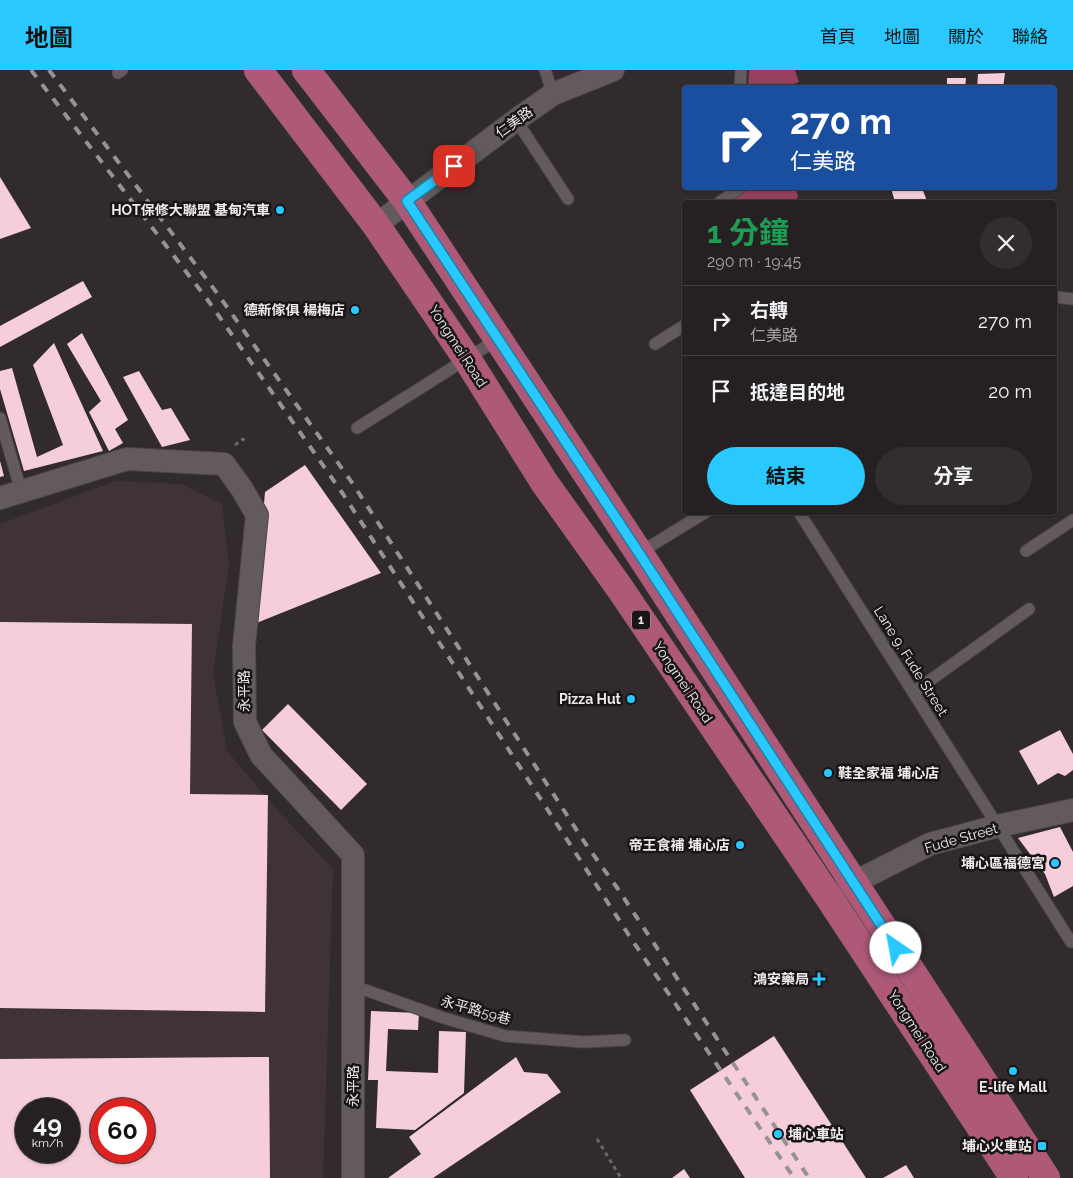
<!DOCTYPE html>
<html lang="zh-TW">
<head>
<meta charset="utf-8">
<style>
	:root { --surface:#262022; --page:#322d2f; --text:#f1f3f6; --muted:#a4a3a5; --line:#423e40; --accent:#29c8ff }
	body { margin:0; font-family:Raleway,"Noto Sans TC",sans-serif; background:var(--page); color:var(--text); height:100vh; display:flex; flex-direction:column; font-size:19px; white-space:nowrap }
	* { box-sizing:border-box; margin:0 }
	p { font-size:16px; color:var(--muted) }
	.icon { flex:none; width:28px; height:28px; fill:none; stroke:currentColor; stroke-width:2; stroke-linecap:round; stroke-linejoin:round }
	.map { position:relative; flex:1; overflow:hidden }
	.sheet { position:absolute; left:682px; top:130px; width:375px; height:315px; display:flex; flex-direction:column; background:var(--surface); border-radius:5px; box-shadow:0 1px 4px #0004,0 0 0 1px var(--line) }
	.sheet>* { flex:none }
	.top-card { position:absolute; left:682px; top:15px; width:375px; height:105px; border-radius:5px; box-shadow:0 1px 4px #0004,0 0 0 1px var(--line); background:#1a4fa0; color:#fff; overflow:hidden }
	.speed { position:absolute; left:15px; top:1028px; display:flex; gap:10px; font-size:25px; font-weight:700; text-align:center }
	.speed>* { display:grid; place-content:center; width:65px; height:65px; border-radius:50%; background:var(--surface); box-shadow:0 1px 4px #0004,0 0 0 1px var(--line); line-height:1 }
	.speed small { font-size:12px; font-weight:400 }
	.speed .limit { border:8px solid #d22; background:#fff; color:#111 }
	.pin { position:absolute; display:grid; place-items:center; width:42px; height:42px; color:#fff; margin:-21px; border-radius:10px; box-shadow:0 2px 8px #0006 }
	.me { position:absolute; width:55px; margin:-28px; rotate:327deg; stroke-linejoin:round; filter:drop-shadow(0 0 4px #0008) }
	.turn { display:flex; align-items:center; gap:18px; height:105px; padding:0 25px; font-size:22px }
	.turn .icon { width:65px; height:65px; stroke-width:2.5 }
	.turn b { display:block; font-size:35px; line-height:42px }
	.round { display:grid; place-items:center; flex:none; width:52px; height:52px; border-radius:26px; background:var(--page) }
	.summary { display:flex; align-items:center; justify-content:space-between; height:85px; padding:0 25px }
	h1 { font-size:30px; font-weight:700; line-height:38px; color:#1e9e55 }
	.cta { display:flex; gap:10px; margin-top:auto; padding:10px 25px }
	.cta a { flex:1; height:58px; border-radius:30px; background:var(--accent); color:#111; font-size:20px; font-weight:700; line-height:58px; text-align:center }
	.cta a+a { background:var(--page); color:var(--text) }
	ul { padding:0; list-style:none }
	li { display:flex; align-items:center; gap:15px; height:70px; padding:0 25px; border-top:1px solid var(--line) }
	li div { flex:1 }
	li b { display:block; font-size:19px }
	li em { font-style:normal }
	header { display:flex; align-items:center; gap:30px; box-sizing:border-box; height:70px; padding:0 25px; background:var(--accent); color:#111 }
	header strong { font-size:24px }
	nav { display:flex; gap:28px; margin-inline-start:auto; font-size:18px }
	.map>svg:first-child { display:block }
	.built { fill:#403336; fill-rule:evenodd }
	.forest { fill:#94405e }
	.building { fill:#f6ced9; fill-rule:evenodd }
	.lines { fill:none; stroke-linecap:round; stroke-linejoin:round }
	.service-casing { stroke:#4d4748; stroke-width:13 }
	.minor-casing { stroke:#4d4748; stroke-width:24 }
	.primary-casing { stroke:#4d4748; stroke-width:29 }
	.path { stroke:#6d6769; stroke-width:3; stroke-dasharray:4 4; stroke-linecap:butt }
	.service { stroke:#625a5c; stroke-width:11 }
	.minor { stroke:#625a5c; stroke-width:22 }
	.primary { stroke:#af5979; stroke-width:28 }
	.rail { stroke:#969192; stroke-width:4; stroke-dasharray:9 9; stroke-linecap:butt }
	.route-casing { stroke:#1b82a6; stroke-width:12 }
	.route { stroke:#29c8ff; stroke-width:9 }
	.poi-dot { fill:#29c8ff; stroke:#181515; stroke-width:2 }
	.labels { text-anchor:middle; stroke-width:5; stroke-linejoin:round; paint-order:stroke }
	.shield { fill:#181515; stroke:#aeaaab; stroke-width:1 }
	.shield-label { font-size:12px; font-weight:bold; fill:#eeeaeb }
	.street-label { font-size:14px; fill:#eeeaeb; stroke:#181515 }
	.poi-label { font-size:14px; font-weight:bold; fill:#eeeaeb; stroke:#181515; text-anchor:end }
</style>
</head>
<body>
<header>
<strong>地圖</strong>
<nav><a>首頁</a><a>地圖</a><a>關於</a><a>聯絡</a></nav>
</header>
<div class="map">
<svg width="1073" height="1108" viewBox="0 0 1073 1108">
	<rect width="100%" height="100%" fill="#322b2d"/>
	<path class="built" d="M 115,411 L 181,414 L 222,434 L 229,495 L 213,603 L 227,681 L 279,742 L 333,799 L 323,1108 L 0,1108 L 0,454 ZM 26,1039 L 69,1039 L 69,1081 L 26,1081 ZM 101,1039 L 144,1039 L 144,1081 L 101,1081 Z"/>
	<g class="forest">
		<path d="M 749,0 L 795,0 L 799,12 L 785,17 L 748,17 Z"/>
		<path d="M 750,118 L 796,118 L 798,128 L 790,132 L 731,132 Z"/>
	</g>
	<g class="building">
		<path d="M 1005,3 L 1003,18 L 977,18 L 978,4 Z"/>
		<path d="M 947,8 L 966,8 L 965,18 L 947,18 Z"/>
		<path d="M 0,107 L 31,158 L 0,169 Z"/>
		<path d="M 891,118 L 922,118 L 927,131 L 895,132 Z"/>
		<path d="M 83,211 L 92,227 L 0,277 L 0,256 Z"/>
		<path d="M 82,263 L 128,350 L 115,359 L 123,373 L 109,381 L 89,342 L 101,331 L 67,274 Z"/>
		<path d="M 54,273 L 103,381 L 24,401 L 0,319 L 0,301 L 12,298 L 37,387 L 63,375 L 33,295 Z"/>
		<path d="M 139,301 L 162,340 L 171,338 L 190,370 L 162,377 L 123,307 Z"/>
		<path d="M 0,391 L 4,406 L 0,407 Z"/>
		<path d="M 305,395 L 381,503 L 254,554 L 265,422 Z"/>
		<path d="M 0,552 L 192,554 L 190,724 L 268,725 L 265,942 L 0,938 Z"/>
		<path d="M 288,634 L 367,714 L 341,740 L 262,660 Z"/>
		<path d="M 1060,660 L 1073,684 L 1073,700 L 1065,706 L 1058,703 L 1038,715 L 1019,681 Z"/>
		<path d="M 1060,757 L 1073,782 L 1073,816 L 1054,827 L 1045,804 L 1018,768 Z"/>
		<path d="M 371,941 L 419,943 L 418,960 L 388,959 L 386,1001 L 438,1003 L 439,961 L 466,962 L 464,1023 L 415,1060 L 376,1058 L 378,1010 L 368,1010 Z"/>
		<path d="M 774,966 L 866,1108 L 745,1108 L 690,1020 Z"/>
		<path d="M 269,987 L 270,1108 L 0,1108 L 0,989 ZM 26,1039 L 69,1039 L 69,1081 L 26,1081 ZM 101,1039 L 144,1039 L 144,1081 L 101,1081 Z"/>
		<path d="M 516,987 L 524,1002 L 547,1004 L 561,1022 L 433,1108 L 388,1108 L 421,1084 L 409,1067 Z"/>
		<path d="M 906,1095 L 914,1108 L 883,1108 Z"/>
		<path d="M 684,1099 L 690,1108 L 672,1108 Z"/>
	</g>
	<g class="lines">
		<defs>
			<g id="service">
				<path d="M 545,0 L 553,24"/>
				<path d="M 118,3 L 122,0"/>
				<path d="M 740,18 L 741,0"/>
				<path d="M 516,50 L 568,129"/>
				<path d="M 720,132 L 740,118"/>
				<path d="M 1055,227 L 1073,229"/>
				<path d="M 655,274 L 685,255"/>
				<path d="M 0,348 L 21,421"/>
				<path d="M 357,358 L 498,269"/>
				<path d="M 799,442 L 1071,872"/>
				<path d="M 1026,481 L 1073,450"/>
				<path d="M 639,483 L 706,442"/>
				<path d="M 914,622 L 1029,539"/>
				<path d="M 354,916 L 444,948 L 505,966 L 584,972 L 625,970"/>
			</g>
			<g id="minor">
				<path d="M 376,155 L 516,50 L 553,24 L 613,0"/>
				<path d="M 0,428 L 127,389 L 224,394 L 242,419 L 257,445 L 244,576 L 245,652 L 261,685 L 353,785 L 353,1108"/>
				<path d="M 830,829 L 853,813 L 930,774 L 998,756 L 1073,740"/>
			</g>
			<g id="primary">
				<path d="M 258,0 L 376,155 L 467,289 L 544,412 L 619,517 L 830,829 L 1014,1108"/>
				<path d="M 306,0 L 407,131 L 639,483 L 1046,1108"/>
			</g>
		</defs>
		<use href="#service" class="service-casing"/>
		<use href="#minor" class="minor-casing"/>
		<use href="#primary" class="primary-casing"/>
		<g class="path">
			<path d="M 235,375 L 243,369 L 246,373"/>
			<path d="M 597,1069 L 621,1108"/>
		</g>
		<use href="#service" class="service"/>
		<use href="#minor" class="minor"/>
		<use href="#primary" class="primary"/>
		<g class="rail">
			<path d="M 31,0 L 207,229 L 343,424 L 632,870 L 794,1108"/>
			<path d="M 49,0 L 217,223 L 353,414 L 585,773 L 618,819 L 809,1108"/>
		</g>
	</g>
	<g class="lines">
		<defs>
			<path id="route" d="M 454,96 L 407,131 L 639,483 L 896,878"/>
		</defs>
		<use href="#route" class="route-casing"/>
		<use href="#route" class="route"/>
	</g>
	<g class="poi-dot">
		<circle cx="280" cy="140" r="5"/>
		<circle cx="355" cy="240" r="5"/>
		<circle cx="631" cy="629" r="5"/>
		<circle cx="828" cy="703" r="5"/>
		<circle cx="740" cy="775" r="5"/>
		<circle cx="1055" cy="793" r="5"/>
		<path d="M816.5 901.5h5v5h5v5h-5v5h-5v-5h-5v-5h5z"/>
		<circle cx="1013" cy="1001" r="5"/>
		<circle cx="778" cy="1064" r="5"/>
		<rect x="1037" y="1071" width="10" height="10" rx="2.5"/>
	</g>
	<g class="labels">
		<rect class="shield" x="632" y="540.5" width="18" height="19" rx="4"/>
		<g class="shield-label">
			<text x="641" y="554">1</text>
		</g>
		<g class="street-label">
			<text transform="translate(514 52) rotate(-36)" y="5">仁美路</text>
			<text transform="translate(458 276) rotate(57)" y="5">Yongmei Road</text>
			<text transform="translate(911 591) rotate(58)" y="5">Lane 9, Fude Street</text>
			<text transform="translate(683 612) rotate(56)" y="5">Yongmei Road</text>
			<text transform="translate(244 621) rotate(-91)" y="5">永平路</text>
			<text transform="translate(961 768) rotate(-16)" y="5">Fude Street</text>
			<text transform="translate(476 940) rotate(16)" y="5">永平路59巷</text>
			<text transform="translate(917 961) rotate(57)" y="5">Yongmei Road</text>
			<text transform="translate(353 1016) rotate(-90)" y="5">永平路</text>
		</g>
		<g class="poi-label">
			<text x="270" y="145">HOT保修大聯盟 基甸汽車</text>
			<text x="345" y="245">德新傢俱 楊梅店</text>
			<text x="621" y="634">Pizza Hut</text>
			<text x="838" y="708" text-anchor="start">鞋全家福 埔心店</text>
			<text x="730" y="780">帝王食補 埔心店</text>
			<text x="1045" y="798">埔心區福德宮</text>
			<text x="809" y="914">鴻安藥局</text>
			<text x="1013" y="1022" text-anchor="middle">E-life Mall</text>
			<text x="788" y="1069" text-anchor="start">埔心車站</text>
			<text x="1032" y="1081">埔心火車站</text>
		</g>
	</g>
</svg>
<div class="speed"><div>49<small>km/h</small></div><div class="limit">60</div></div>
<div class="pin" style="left:454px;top:96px;background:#d93025"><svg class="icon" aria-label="arrive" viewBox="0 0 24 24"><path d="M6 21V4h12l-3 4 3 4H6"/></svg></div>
<svg class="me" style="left:896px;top:878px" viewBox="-20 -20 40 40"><circle r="19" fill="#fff"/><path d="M0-13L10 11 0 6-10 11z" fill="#29c8ff"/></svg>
<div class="top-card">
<div class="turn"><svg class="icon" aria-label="right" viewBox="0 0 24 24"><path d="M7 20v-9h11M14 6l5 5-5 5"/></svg><div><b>270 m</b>仁美路</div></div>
</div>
<section class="sheet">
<div class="summary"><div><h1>1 分鐘</h1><p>290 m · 19:45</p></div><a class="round"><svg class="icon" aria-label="close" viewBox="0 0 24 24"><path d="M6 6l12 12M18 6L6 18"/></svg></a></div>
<ul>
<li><svg class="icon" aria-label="right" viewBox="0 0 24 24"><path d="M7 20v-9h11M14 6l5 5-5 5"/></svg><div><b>右轉</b><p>仁美路</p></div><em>270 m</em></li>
<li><svg class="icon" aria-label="arrive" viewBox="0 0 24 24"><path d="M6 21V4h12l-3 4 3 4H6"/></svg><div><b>抵達目的地</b></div><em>20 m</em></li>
</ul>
<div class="cta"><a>結束</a><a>分享</a></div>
</section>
</div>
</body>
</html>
